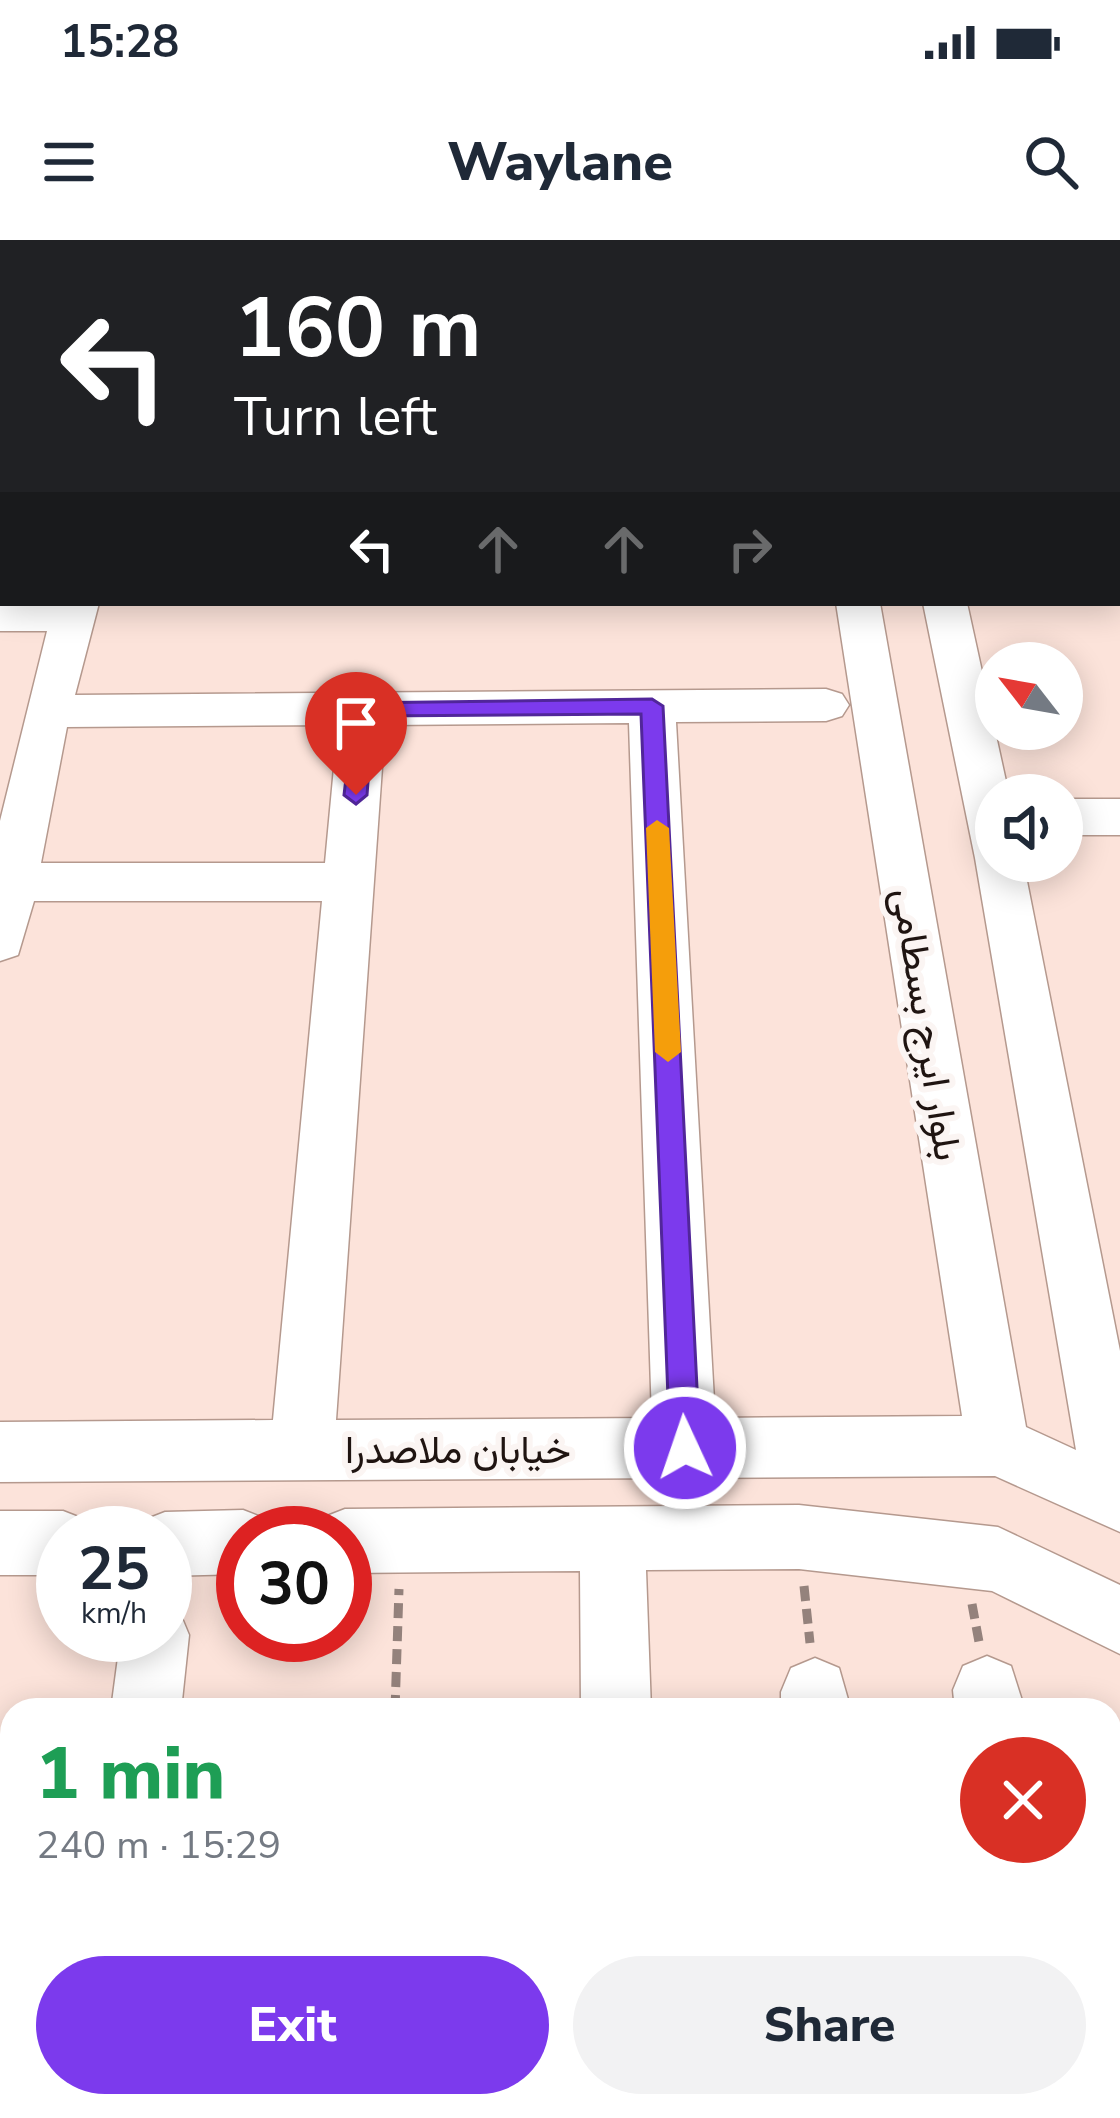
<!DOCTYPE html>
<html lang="en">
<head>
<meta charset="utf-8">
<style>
	:root { --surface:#fff; --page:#f2f2f3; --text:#1f2937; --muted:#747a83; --accent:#7c3aed }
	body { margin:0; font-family:"Nunito Sans",Vazirmatn,sans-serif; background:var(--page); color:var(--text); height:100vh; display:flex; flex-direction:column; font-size:45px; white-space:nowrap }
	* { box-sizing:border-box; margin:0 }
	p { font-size:39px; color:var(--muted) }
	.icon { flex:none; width:66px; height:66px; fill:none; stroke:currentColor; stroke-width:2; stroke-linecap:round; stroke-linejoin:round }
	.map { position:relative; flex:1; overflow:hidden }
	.sheet { position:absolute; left:0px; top:1458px; width:1122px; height:420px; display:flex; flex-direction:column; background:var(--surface); border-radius:36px 36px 0 0; box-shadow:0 6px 30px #0003 }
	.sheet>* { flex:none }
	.hud { position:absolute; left:0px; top:0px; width:1122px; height:366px; box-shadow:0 6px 30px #0003; background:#202124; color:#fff; overflow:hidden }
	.needle { width:78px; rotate:301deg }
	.controls { position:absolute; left:975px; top:402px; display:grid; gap:24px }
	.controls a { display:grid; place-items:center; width:108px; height:108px; border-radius:50%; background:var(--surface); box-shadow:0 6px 30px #0003; font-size:60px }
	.speed { position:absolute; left:36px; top:1266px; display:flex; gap:24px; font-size:60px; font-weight:700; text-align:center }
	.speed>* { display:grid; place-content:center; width:156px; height:156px; border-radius:50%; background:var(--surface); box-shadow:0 6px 30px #0003; line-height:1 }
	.speed small { font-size:30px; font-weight:400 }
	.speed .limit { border:18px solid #d22; background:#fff; color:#111 }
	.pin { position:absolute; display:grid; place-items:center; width:102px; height:102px; color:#fff; margin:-123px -51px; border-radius:50% 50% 50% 0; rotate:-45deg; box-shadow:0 0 12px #0007 }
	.pin .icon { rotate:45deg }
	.me { position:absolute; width:132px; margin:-66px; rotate:357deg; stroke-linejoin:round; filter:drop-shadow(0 0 9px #0008) }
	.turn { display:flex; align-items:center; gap:42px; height:252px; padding:0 36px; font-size:54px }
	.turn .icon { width:156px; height:156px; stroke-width:2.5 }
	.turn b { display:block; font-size:84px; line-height:102px }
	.lanes { display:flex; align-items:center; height:114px; padding:0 36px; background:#0003; justify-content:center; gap:60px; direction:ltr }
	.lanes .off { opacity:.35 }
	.round { display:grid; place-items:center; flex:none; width:126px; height:126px; border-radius:63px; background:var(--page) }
	.overview { display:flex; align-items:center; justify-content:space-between; height:204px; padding:0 36px }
	h1 { font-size:72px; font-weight:800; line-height:90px; color:#1e9e55 }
	.cta { display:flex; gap:24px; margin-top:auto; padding:24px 36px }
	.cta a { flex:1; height:138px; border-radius:72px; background:var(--accent); color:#fff; font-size:48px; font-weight:800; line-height:138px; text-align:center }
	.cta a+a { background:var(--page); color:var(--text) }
	.status { display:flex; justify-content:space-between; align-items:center; height:84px; padding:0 60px; background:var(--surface); direction:ltr }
	.status svg { height:33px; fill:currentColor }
	header { display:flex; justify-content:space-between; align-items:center; height:156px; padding:0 36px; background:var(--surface); font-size:54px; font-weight:800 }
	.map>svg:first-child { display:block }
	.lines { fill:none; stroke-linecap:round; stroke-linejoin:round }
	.minor-casing { stroke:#b5998e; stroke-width:3 }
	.path { stroke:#94827c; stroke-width:9; stroke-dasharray:15 8; stroke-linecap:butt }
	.minor { fill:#fff; fill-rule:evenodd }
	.route { fill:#7c3aed; stroke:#51269a; stroke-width:3 }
	.slow { fill:#f59e0b }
	.labels { text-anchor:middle; stroke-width:12; stroke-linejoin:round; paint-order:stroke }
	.street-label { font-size:39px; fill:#1f1411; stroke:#fbf5f3 }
</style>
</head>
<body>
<div class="status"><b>15:28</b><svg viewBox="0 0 49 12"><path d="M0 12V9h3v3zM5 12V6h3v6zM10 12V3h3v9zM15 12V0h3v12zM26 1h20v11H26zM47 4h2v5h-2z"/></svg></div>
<header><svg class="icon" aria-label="menu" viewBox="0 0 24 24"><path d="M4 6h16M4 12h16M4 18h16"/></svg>Waylane<svg class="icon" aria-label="search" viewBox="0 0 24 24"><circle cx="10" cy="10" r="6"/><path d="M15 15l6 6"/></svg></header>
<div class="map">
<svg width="1120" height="1878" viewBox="0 0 1120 1878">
	<rect width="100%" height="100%" fill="#fce3da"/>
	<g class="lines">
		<defs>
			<g id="minor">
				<path d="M 152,0 L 188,0 L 151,3 Z"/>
				<path d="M 251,0 L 287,0 L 250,3 Z"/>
				<path d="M 377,0 L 413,0 L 376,3 Z"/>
				<rect x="463" y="0" width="36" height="3"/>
				<path d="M 605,0 L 641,0 L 642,3 L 606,3 Z"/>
				<rect x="779" y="0" width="36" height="3"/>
				<path d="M 848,0 L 884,0 L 885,3 L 849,3 Z"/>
				<path d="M 1002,0 L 1038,0 L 1039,3 L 1003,3 Z"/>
				<rect x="1119" y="39" width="1" height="22"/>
				<path d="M 1119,127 L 1120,128 L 1120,154 L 1119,153 Z"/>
				<rect x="1119" y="264" width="1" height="26"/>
				<rect x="0" y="270" width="3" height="26"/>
				<path d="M 0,361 L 99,363 L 75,455 L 826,449 L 842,454 L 849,465 L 842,476 L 826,481 L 676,482 L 715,1178 L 962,1176 L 836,363 L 880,363 L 1026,1187 L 1076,1210 L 975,618 L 923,363 L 967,363 L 1009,555 L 996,555 L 996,621 L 1023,621 L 1120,1111 L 1120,1292 L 995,1236 L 0,1242 L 0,1182 L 273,1180 L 322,661 L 34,661 L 18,715 L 0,721 L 0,581 L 47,391 L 0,391 ZM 629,483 L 652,1178 L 336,1180 L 385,485 ZM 338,485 L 325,623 L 41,623 L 67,487 Z"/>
				<rect x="1062" y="559" width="58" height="36"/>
				<path d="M 799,1265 L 998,1287 L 1120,1345 L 1120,1414 L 992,1351 L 799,1329 L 646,1330 L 651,1470 L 581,1470 L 580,1331 L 345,1333 L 345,1293 L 316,1293 L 322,1278 L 345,1269 Z"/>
				<path d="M 243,1270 L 266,1279 L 272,1293 L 243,1293 L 243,1334 L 165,1336 L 165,1293 L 137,1293 L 142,1281 L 165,1272 Z"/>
				<path d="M 0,1271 L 63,1271 L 86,1280 L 91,1293 L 63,1293 L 63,1335 L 0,1335 Z"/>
				<path d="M 165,1365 L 179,1371 L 189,1395 L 181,1470 L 111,1470 L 121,1395 L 165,1395 Z"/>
				<path d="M 987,1416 L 1011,1426 L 1025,1470 L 955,1470 L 953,1450 L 963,1426 Z"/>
				<path d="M 815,1418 L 839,1428 L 851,1470 L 781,1470 L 781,1452 L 791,1428 Z"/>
				<path d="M 59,1866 L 137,1866 L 135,1878 L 57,1878 Z"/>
				<rect x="584" y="1866" width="78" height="12"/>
				<path d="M 815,1866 L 893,1866 L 894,1878 L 816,1878 Z"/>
				<path d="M 1019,1866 L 1097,1866 L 1099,1878 L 1021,1878 Z"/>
			</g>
		</defs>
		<use href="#minor" class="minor-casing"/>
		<g class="path">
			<path d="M 804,1346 L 810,1403"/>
			<path d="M 972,1364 L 979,1402"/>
			<path d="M 395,1470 L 399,1349"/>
			<path d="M 382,1866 L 382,1878"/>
		</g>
		<use href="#minor" class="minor"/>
	</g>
	<path class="route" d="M 652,459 L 663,466 L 700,1208 L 696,1218 L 685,1222 L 675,1218 L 670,1208 L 641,474 L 373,476 L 367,555 L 356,564 L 344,555 L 355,463 Z"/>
	<path class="slow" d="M 657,580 L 669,588 L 681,812 L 668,822 L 655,812 L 646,588 Z"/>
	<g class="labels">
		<g class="street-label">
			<text transform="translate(928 784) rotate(81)" y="14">بلوار ایرج بسطامی</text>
			<text x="458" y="1223">خیابان ملاصدرا</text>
		</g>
	</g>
</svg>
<div class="controls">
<a><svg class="needle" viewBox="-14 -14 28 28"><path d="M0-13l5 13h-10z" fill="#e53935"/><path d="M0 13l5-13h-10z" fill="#747a83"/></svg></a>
<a><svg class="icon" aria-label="sound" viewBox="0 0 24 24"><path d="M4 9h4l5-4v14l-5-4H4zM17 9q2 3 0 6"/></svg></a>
</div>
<div class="speed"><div>25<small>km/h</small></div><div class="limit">30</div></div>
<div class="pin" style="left:356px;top:555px;background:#d93025"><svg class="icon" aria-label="arrive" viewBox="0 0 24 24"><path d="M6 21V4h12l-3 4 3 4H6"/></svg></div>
<svg class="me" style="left:685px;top:1208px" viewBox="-20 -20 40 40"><circle r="17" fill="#7c3aed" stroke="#fff" stroke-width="3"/><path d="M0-11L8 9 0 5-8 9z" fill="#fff"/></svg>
<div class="hud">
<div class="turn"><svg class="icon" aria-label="left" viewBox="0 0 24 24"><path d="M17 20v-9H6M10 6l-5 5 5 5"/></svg><div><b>160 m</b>Turn left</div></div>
<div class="lanes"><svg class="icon" aria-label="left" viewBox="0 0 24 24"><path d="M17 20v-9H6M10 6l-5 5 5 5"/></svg><svg class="icon off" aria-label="ahead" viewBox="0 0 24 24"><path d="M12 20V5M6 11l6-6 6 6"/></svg><svg class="icon off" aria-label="ahead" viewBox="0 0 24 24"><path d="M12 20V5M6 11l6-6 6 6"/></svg><svg class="icon off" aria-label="right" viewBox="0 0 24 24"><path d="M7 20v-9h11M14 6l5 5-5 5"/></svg></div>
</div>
<section class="sheet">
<div class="overview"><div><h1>1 min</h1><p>240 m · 15:29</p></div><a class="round" style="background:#d93025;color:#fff"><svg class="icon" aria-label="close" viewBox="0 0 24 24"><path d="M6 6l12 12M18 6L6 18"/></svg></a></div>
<div class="cta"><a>Exit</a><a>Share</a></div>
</section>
</div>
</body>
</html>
